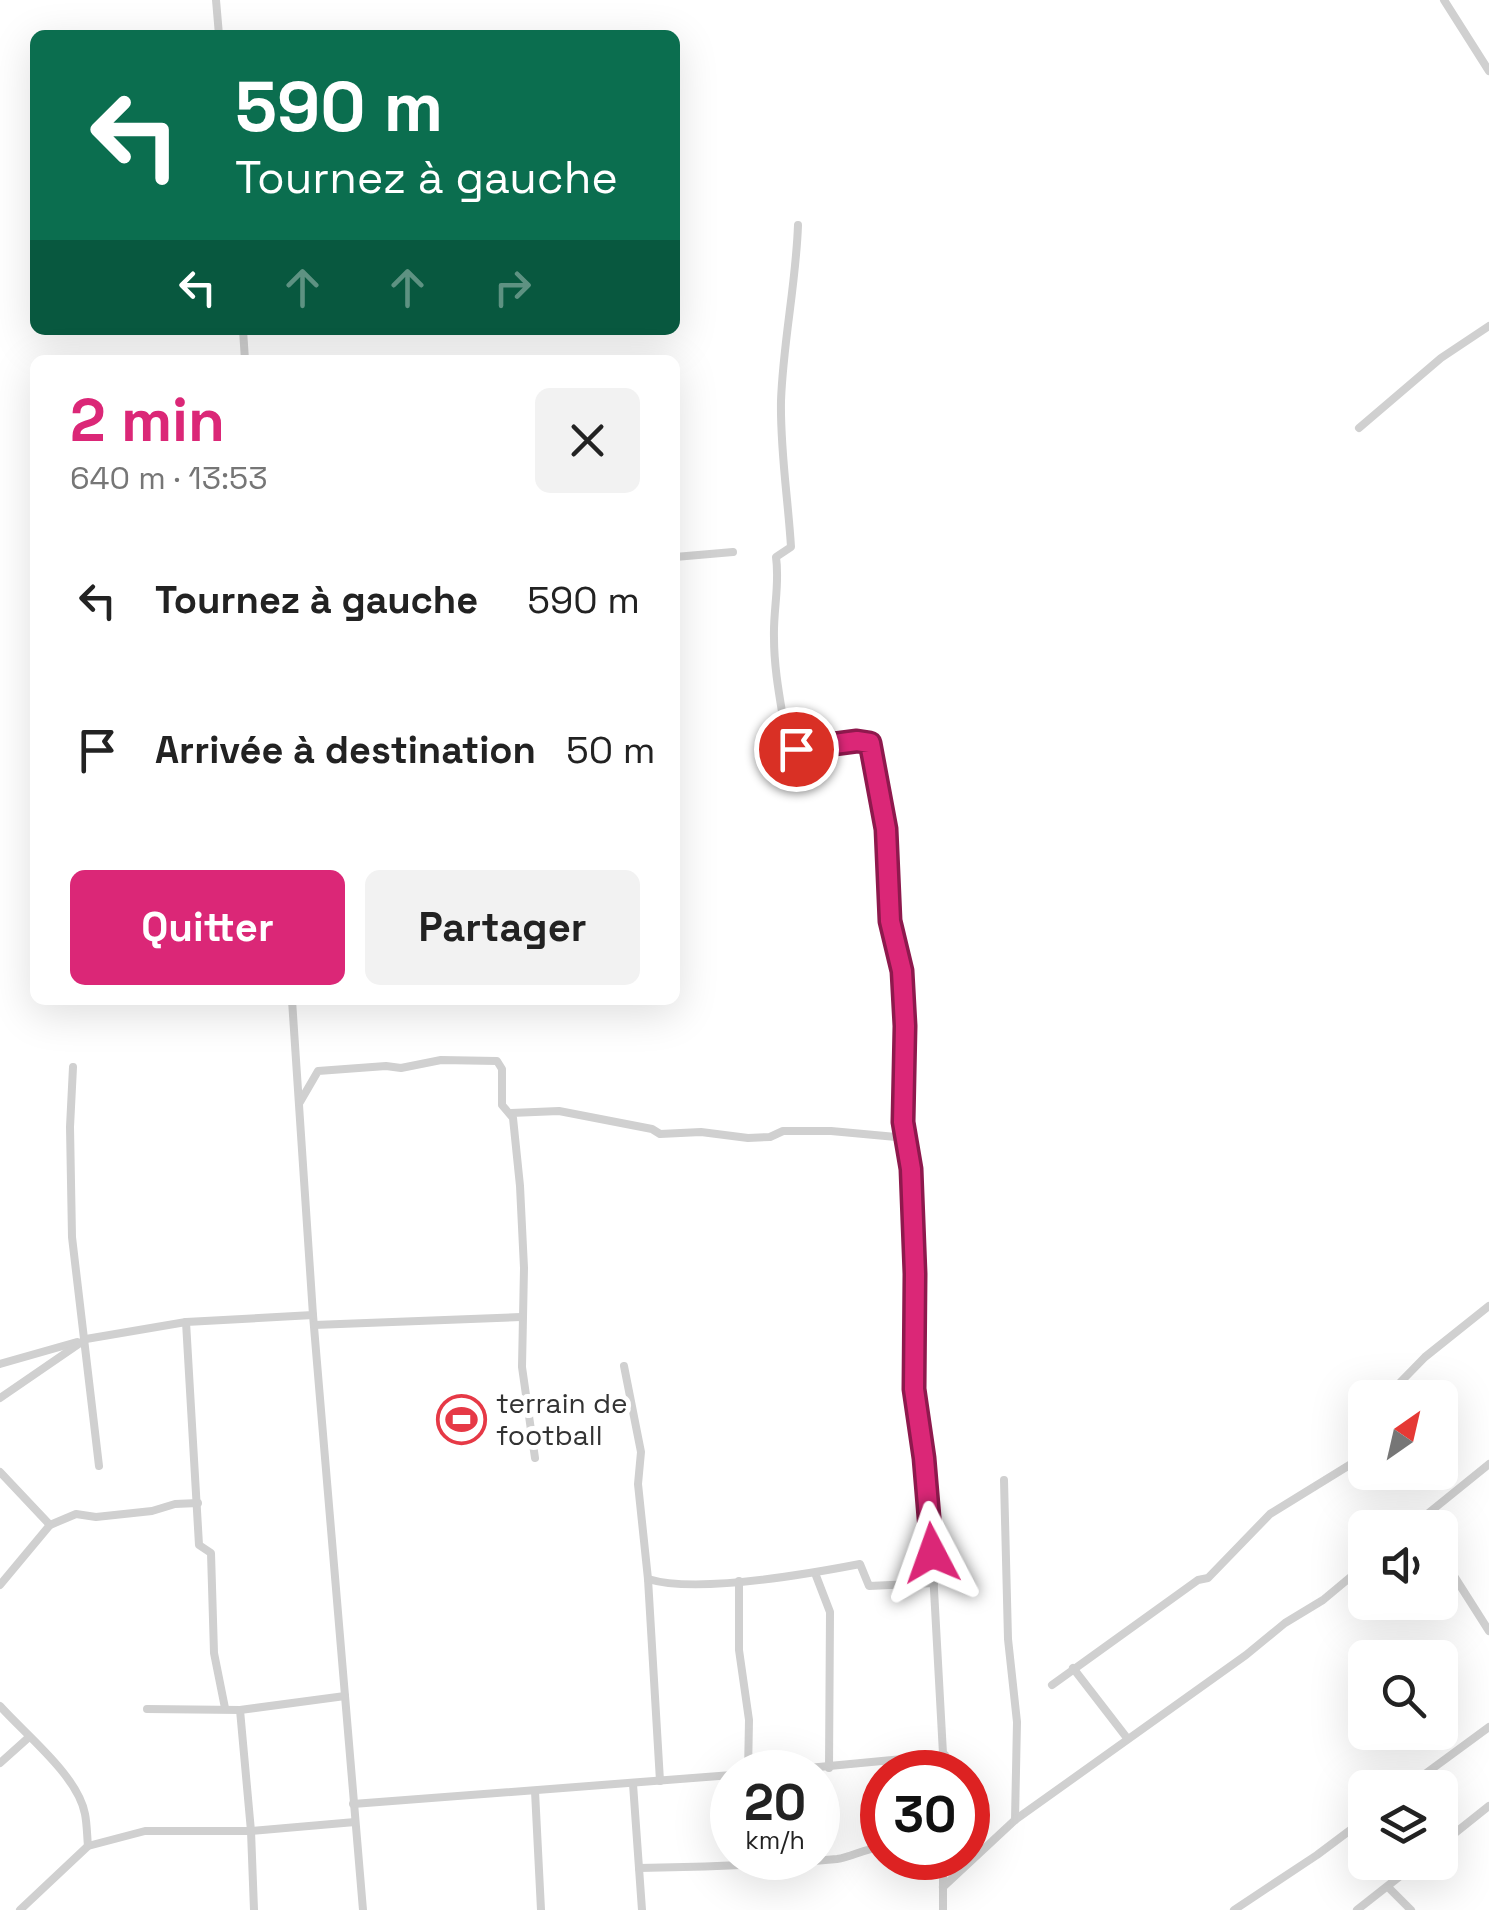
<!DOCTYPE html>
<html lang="fr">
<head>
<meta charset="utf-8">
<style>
	:root { --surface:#fff; --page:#f2f2f2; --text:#222; --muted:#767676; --accent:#db2777 }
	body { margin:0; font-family:"Space Grotesk",sans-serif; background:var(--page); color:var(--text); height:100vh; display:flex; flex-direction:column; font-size:38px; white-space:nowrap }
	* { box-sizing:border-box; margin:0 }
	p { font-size:32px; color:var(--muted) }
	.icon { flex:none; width:55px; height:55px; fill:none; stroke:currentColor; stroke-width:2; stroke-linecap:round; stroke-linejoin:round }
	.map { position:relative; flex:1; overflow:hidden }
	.sheet { position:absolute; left:30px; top:355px; width:650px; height:650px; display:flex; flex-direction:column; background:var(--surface); border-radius:15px; box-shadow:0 10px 40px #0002 }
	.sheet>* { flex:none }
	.hud { position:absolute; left:30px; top:30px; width:650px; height:305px; border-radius:15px; box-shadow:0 10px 40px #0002; background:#0b6e4f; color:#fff; overflow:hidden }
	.needle { width:65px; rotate:34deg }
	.buttons { position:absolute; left:1348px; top:1380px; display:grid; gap:20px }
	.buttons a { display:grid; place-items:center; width:110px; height:110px; border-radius:15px; background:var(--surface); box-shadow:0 10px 40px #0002; font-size:50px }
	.speed { position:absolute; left:710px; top:1750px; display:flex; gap:20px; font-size:50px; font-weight:700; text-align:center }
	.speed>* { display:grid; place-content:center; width:130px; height:130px; border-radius:50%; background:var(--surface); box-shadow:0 10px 40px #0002; line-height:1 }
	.speed small { font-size:25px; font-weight:400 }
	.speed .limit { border:15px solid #d22; background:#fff; color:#111 }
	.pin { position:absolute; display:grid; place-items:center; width:85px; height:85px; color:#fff; margin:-42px; border:5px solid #fff; border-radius:50%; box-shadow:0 2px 10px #0007 }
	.me { position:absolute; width:110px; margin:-55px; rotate:356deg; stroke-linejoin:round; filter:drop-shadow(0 0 8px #0008) }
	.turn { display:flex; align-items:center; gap:35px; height:210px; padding:0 40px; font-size:45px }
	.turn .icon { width:130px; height:130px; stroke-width:2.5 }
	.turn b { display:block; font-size:70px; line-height:85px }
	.lanes { display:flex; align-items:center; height:95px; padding:0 40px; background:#0003; justify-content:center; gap:50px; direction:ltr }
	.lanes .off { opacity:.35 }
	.round { display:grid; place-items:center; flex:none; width:105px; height:105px; border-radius:15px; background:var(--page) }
	.head { display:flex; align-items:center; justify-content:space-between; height:170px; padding:0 40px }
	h1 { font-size:60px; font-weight:700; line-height:75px; color:var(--accent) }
	.button { display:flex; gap:20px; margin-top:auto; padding:20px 40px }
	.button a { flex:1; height:115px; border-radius:15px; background:var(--accent); color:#fff; font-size:40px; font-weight:700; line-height:115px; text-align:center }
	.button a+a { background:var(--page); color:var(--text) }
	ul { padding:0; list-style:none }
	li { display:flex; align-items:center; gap:30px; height:150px; padding:0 40px }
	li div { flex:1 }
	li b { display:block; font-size:38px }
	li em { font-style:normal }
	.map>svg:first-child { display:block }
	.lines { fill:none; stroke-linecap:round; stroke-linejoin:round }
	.minor { stroke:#d0d0d0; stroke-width:8 }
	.route-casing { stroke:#8e194d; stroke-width:25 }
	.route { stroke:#db2777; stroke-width:18 }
	.labels { text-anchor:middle; stroke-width:10; stroke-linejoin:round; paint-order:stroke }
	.poi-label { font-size:28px; fill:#333; stroke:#fff; text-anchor:start }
</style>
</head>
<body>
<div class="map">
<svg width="1489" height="1910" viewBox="0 0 1489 1910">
	<rect width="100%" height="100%" fill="#fff"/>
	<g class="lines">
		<g class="minor">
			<path d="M 216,0 L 219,35"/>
			<path d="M 1444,0 L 1489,71"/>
			<path d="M 798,225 C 796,284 783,342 781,401 C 780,450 788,498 791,547 L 776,557 C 780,585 773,610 774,638 C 774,676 783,712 788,750 L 857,741 L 870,743 L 886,829 L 890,921 L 902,971 L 905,1025 L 903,1122 L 911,1169 L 915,1274 L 913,1389 L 929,1511 L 927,1518 L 932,1553 L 944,1772"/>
			<path d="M 243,330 L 245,360"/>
			<path d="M 1359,428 L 1441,358 L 1489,326"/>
			<path d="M 675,557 L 733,552"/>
			<path d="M 292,1000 L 313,1315 L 363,1910"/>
			<path d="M 73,1067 L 70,1127 L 72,1237 L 99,1466"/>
			<path d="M 300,1102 L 318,1071 L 386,1066 L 401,1068 L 441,1060 L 497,1061 L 502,1069 L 502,1105 L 513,1118 L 520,1186 L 524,1268 L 522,1367 L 535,1458"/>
			<path d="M 511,1113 L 559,1111 L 652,1129 L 660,1134 L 701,1132 L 748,1138 L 770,1137 L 783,1131 L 831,1131 L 907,1138"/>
			<path d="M 186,1322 L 199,1545 L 211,1553 L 214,1653 L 225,1708"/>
			<path d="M 314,1325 L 521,1317"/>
			<path d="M 0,1364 L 77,1342"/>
			<path d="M 624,1366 L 641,1452 L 638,1484 L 648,1579 L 660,1781"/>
			<path d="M 0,1398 L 86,1339 L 186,1322 L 313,1315"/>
			<path d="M 1385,1398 L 1425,1357 L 1489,1306"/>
			<path d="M 0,1472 L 50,1525"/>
			<path d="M 1004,1480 L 1008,1639 L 1017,1722 L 1015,1820"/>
			<path d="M 1410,1528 L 1489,1464"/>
			<path d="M 1440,1554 L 1489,1631"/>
			<path d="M 815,1573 L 830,1612 L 829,1768"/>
			<path d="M 648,1579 C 697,1594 808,1574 860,1564 L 869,1586 L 934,1583"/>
			<path d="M 739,1581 L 739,1650 L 749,1720 L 748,1772"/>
			<path d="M 0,1585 L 50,1525 L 76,1514 L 96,1517 L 152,1511 L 175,1504 L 198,1503"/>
			<path d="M 1073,1668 L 1127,1738"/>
			<path d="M 1052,1685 L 1198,1580 L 1208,1578 L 1270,1514 L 1356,1461 L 1358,1425 L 1365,1413"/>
			<path d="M 0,1706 C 26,1735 78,1776 85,1814 C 87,1824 87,1836 88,1846"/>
			<path d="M 147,1709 L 240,1710 L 345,1696"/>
			<path d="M 240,1710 L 251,1831 L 254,1910"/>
			<path d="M 0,1763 L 28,1738"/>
			<path d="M 766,1772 L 945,1755"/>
			<path d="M 633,1784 L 642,1910"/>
			<path d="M 1406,1788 L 1489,1727"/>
			<path d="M 535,1791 L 541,1910"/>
			<path d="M 353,1804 L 732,1775"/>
			<path d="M 1440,1845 L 1489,1806"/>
			<path d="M 639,1868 C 706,1867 771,1865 837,1859 C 853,1857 866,1847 882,1848"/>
			<path d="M 943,1887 L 1015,1820 L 1246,1655 L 1285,1623 L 1323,1600 L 1365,1565"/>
			<path d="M 1388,1887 L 1411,1910"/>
			<path d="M 20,1910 L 88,1846 L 145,1831 L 251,1831 L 355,1822"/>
			<path d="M 943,1910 L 943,1858"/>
			<path d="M 1234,1910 L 1317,1855 L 1365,1819"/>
			<path d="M 1357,1910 L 1418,1862"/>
		</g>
	</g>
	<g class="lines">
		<defs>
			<path id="route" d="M 796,749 L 857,741 L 870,743 L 886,829 L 890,921 L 902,971 L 905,1026 L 903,1122 L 911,1169 L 915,1274 L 914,1389 L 924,1458 L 932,1553"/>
		</defs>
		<use href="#route" class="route-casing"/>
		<use href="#route" class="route"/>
	</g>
	<defs>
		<symbol id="stadium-ring" viewBox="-11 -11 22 22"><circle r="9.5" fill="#fff" stroke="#e63946" stroke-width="1.5"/><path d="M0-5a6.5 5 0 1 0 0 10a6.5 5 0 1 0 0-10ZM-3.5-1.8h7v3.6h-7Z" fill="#e63946"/></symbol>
	</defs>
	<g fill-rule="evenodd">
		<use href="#stadium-ring" x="434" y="1392" width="55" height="55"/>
	</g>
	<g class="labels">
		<g class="poi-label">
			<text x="496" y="1413">terrain de<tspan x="496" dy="32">football</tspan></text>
		</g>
	</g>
</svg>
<div class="buttons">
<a><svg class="needle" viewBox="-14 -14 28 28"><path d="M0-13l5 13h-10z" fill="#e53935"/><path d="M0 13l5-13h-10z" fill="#767676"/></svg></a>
<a><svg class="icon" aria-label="sound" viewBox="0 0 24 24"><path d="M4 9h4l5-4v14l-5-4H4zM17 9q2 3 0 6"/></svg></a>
<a><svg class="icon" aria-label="search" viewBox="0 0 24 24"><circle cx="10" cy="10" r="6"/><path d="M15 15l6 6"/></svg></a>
<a><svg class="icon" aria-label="layers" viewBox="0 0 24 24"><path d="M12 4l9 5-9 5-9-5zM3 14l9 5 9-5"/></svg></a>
</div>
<div class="speed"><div>20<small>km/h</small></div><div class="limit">30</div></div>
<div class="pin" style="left:796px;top:749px;background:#d93025"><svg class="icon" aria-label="arrive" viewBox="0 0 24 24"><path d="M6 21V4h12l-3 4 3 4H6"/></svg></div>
<svg class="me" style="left:932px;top:1553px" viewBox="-20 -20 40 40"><path d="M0-17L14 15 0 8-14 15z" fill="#db2777" stroke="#fff" stroke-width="4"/></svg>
<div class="hud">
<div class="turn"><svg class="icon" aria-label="left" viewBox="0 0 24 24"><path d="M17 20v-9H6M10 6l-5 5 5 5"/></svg><div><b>590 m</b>Tournez à gauche</div></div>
<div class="lanes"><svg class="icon" aria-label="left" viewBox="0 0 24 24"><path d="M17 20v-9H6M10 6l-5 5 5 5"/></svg><svg class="icon off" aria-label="ahead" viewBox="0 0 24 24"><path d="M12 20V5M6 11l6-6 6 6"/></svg><svg class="icon off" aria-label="ahead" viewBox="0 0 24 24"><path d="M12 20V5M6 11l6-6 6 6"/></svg><svg class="icon off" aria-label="right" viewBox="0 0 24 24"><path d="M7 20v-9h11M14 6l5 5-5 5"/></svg></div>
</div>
<section class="sheet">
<div class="head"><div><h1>2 min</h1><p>640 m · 13:53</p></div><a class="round"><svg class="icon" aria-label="close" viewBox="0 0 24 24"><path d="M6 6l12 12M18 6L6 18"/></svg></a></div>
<ul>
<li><svg class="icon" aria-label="left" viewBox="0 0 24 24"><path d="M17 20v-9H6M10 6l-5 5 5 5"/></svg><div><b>Tournez à gauche</b></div><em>590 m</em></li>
<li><svg class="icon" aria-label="arrive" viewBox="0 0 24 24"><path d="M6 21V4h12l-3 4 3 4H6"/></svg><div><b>Arrivée à destination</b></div><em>50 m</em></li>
</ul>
<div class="button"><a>Quitter</a><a>Partager</a></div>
</section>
</div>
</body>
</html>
